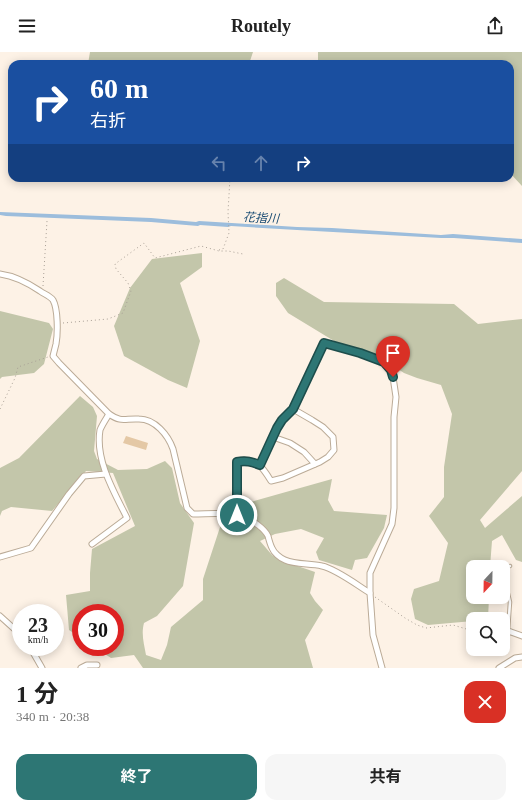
<!DOCTYPE html>
<html lang="ja">
<head>
<meta charset="utf-8">
<style>
	:root { --surface:#fff; --page:#f6f6f6; --text:#222; --muted:#767676; --accent:#2d7674 }
	body { margin:0; font-family:"Times New Roman","Noto Sans JP",serif; background:var(--page); color:var(--text); height:100vh; display:flex; flex-direction:column; font-size:15px; white-space:nowrap }
	* { box-sizing:border-box; margin:0 }
	p { font-size:13px; color:var(--muted) }
	.icon { flex:none; width:22px; height:22px; fill:none; stroke:currentColor; stroke-width:2; stroke-linecap:round; stroke-linejoin:round }
	.map { position:relative; height:616px; overflow:hidden }
	.details { display:flex; flex-direction:column; background:var(--surface); flex:1 }
	.details>* { flex:none }
	.top-card { position:absolute; left:8px; top:8px; width:506px; height:122px; border-radius:12px; box-shadow:0 2px 10px #0003; background:#1a4fa0; color:#fff; overflow:hidden }
	.needle { width:26px; rotate:202deg }
	.controls { position:absolute; left:466px; top:508px; display:grid; gap:8px }
	.controls a { display:grid; place-items:center; width:44px; height:44px; border-radius:8px; background:var(--surface); box-shadow:0 2px 10px #0003; font-size:20px }
	.speed { position:absolute; left:12px; top:552px; display:flex; gap:8px; font-size:20px; font-weight:700; text-align:center }
	.speed>* { display:grid; place-content:center; width:52px; height:52px; border-radius:50%; background:var(--surface); box-shadow:0 2px 10px #0003; line-height:1 }
	.speed small { font-size:10px; font-weight:400 }
	.speed .limit { border:6px solid #d22; background:#fff; color:#111 }
	.pin { position:absolute; display:grid; place-items:center; width:34px; height:34px; color:#fff; margin:-41px -17px; border-radius:50% 50% 50% 0; rotate:-45deg; box-shadow:0 0 4px #0007 }
	.pin .icon { rotate:45deg }
	.me { position:absolute; width:44px; margin:-22px; rotate:0deg; stroke-linejoin:round; filter:drop-shadow(0 0 3px #0008) }
	.turn { display:flex; align-items:center; gap:14px; height:84px; padding:0 16px; font-size:18px }
	.turn .icon { width:52px; height:52px; stroke-width:2.5 }
	.turn b { display:block; font-size:28px; line-height:34px }
	.lanes { display:flex; align-items:center; height:38px; padding:0 16px; background:#0003; justify-content:center; gap:20px; direction:ltr }
	.lanes .off { opacity:.35 }
	.round { display:grid; place-items:center; flex:none; width:42px; height:42px; border-radius:12px; background:var(--page) }
	.overview { display:flex; align-items:center; justify-content:space-between; height:68px; padding:0 16px }
	h1 { font-size:24px; font-weight:700; line-height:30px }
	.action { display:flex; gap:8px; margin-top:auto; padding:8px 16px }
	.action a { flex:1; height:46px; border-radius:12px; background:var(--accent); color:#fff; font-size:16px; font-weight:700; line-height:46px; text-align:center }
	.action a+a { background:var(--page); color:var(--text) }
	header { display:flex; justify-content:space-between; align-items:center; height:52px; padding:0 16px; background:var(--surface); font-size:18px; font-weight:700 }
	.map>svg:first-child { display:block }
	.green { fill:#c3c6aa }
	.water { fill:#9cbddc }
	.building { fill:#e4c8a5 }
	.lines { fill:none; stroke-linecap:round; stroke-linejoin:round }
	.lane-casing { stroke:#bbab97; stroke-width:4.5 }
	.street-casing { stroke:#bbab97; stroke-width:7 }
	.path { stroke:#a9a096; stroke-width:1; stroke-dasharray:1 3; stroke-linecap:butt }
	.lane { stroke:#fff; stroke-width:2.5 }
	.street { stroke:#fff; stroke-width:5 }
	.route-casing { stroke:#1d4d4b; stroke-width:10 }
	.route { stroke:#2d7674; stroke-width:7 }
	.labels { text-anchor:middle; stroke-width:3; stroke-linejoin:round; paint-order:stroke }
	.water-label { font-size:12px; font-style:italic; fill:#174a72; stroke:#fdf2e6 }
</style>
</head>
<body>
<header><svg class="icon" aria-label="menu" viewBox="0 0 24 24"><path d="M4 6h16M4 12h16M4 18h16"/></svg>Routely<svg class="icon" aria-label="share" viewBox="0 0 24 24"><path d="M12 15V3M7 8l5-5 5 5M5 13v7h14v-7"/></svg></header>
<div class="map">
<svg width="522" height="616" viewBox="0 0 522 616">
	<rect width="100%" height="100%" fill="#fdf2e6"/>
	<g class="green">
		<path d="M 90,0 L 253,0 L 249,12 L 88,12 Z"/>
		<path d="M 318,0 L 522,0 L 522,134 L 510,121 L 510,12 L 318,12 Z"/>
		<path d="M 202,201 L 202,215 L 180,231 L 200,289 L 187,336 L 168,328 L 124,304 L 114,274 L 130,236 L 152,207 Z"/>
		<path d="M 284,226 L 324,250 L 454,252 L 478,272 L 522,267 L 522,419 L 480,468 L 485,476 L 522,444 L 522,510 L 516,508 L 502,483 L 492,489 L 490,515 L 473,515 L 473,545 L 489,545 L 488,567 L 473,567 L 473,569 L 428,573 L 415,567 L 411,547 L 414,537 L 439,529 L 448,491 L 429,464 L 444,445 L 444,415 L 452,362 L 441,333 L 417,326 L 404,321 L 383,307 L 339,292 L 288,261 L 276,244 L 276,231 Z"/>
		<path d="M 0,259 L 49,271 L 53,277 L 44,312 L 34,321 L 2,325 L 0,327 Z"/>
		<path d="M 80,344 L 93,355 L 97,364 L 94,399 L 97,407 L 118,418 L 147,417 L 165,409 L 172,416 L 180,451 L 194,471 L 183,534 L 157,564 L 144,571 C 141,582 144,592 146,603 L 161,608 L 167,593 L 171,575 L 203,548 L 203,527 L 223,466 L 233,455 L 332,427 L 328,448 L 334,459 L 387,463 L 384,476 L 367,506 L 355,508 L 352,518 L 319,508 L 316,500 L 324,486 L 301,477 L 275,482 L 260,489 L 272,503 L 280,508 L 315,520 L 310,541 L 315,549 L 323,558 L 305,588 L 313,616 L 143,616 L 134,603 L 111,606 L 94,595 L 115,595 L 115,561 L 81,561 L 81,586 L 69,578 L 66,543 L 90,539 L 90,521 L 92,497 L 135,474 L 113,421 L 86,419 L 52,459 L 11,455 L 2,459 L 0,464 L 0,416 L 19,406 Z"/>
	</g>
	<path class="water" d="M 0,160 L 151,166 L 196,170 L 199,169 L 297,175 L 332,176 L 441,183 L 453,182 L 522,187 L 522,191 L 454,186 L 441,186 L 297,178 L 231,174 L 228,175 L 200,173 L 198,174 L 151,170 L 6,164 L 0,163 Z"/>
	<path class="building" d="M 126,384 L 148,391 L 146,398 L 123,391 Z"/>
	<g class="lines">
		<defs>
			<g id="lane">
				<path d="M 503,517 L 510,514"/>
				<path d="M 503,521 L 510,550 L 508,578"/>
			</g>
			<g id="street">
				<path d="M 0,222 C 15,224 28,231 40,239 C 44,242 50,244 53,248 C 58,257 58,281 56,292 C 55,296 54,300 53,304 L 59,311 L 109,362 C 122,371 125,366 139,367 C 155,367 168,383 173,397 L 187,456 L 193,462 C 216,462 239,458 258,473 C 262,476 266,480 268,484 C 269,488 270,492 272,496 C 274,501 280,506 285,508 C 296,513 310,511 322,514 C 336,517 357,533 370,541 L 373,583 L 382,616"/>
				<path d="M 273,385 L 290,391 L 304,400 L 315,412"/>
				<path d="M 260,413 L 277,376 L 282,368 L 293,357 L 324,291 L 360,301 L 384,310 L 391,318 L 393,325 L 396,345 L 394,365 L 394,456 L 392,472 L 370,521 L 370,541"/>
				<path d="M 237,463 L 237,409 C 256,405 262,414 271,429 L 283,426 L 320,410 L 328,405 L 334,398 L 333,385 L 323,375 L 312,368 L 293,357"/>
				<path d="M 92,492 L 127,466 C 114,440 95,408 100,378 C 102,373 106,367 109,362"/>
				<path d="M 0,505 L 31,496 L 69,442 L 84,424 L 106,422"/>
				<path d="M 0,564 L 21,583"/>
				<path d="M 503,578 L 511,580 L 522,584"/>
				<path d="M 30,595 L 42,616"/>
				<path d="M 81,616 L 87,613 L 97,613"/>
				<path d="M 499,616 L 515,606 L 522,605"/>
			</g>
		</defs>
		<use href="#lane" class="lane-casing"/>
		<use href="#street" class="street-casing"/>
		<g class="path">
			<path d="M 219,198 L 223,197 L 229,181 L 228,160 L 230,126"/>
			<path d="M 43,234 L 47,169"/>
			<path d="M 63,271 L 108,267 L 123,261 L 131,239 L 128,231 L 116,217 L 115,212 L 144,191 L 155,206 L 201,194 L 219,199 L 228,199 L 243,202"/>
			<path d="M 0,357 L 15,326 L 18,315 L 48,305"/>
			<path d="M 375,545 L 405,566 L 417,573 L 426,576 L 453,573 L 473,579"/>
		</g>
		<use href="#lane" class="lane"/>
		<use href="#street" class="street"/>
	</g>
	<g class="lines">
		<defs>
			<path id="route" d="M 237,463 L 237,410 C 246,408 252,410 260,413 L 277,376 L 282,368 L 293,357 L 324,291 L 360,301 L 384,310 L 391,318 L 393,325"/>
		</defs>
		<use href="#route" class="route-casing"/>
		<use href="#route" class="route"/>
	</g>
	<g class="labels">
		<g class="water-label">
			<text transform="translate(261 166) rotate(3)" y="4">花指川</text>
		</g>
	</g>
</svg>
<div class="controls">
<a><svg class="needle" viewBox="-14 -14 28 28"><path d="M0-13l5 13h-10z" fill="#e53935"/><path d="M0 13l5-13h-10z" fill="#767676"/></svg></a>
<a><svg class="icon" aria-label="search" viewBox="0 0 24 24"><circle cx="10" cy="10" r="6"/><path d="M15 15l6 6"/></svg></a>
</div>
<div class="speed"><div>23<small>km/h</small></div><div class="limit">30</div></div>
<div class="pin" style="left:393px;top:325px;background:#d93025"><svg class="icon" aria-label="arrive" viewBox="0 0 24 24"><path d="M6 21V4h12l-3 4 3 4H6"/></svg></div>
<svg class="me" style="left:237px;top:463px" viewBox="-20 -20 40 40"><circle r="17" fill="#2d7674" stroke="#fff" stroke-width="3"/><path d="M0-11L8 9 0 5-8 9z" fill="#fff"/></svg>
<div class="top-card">
<div class="turn"><svg class="icon" aria-label="right" viewBox="0 0 24 24"><path d="M7 20v-9h11M14 6l5 5-5 5"/></svg><div><b>60 m</b>右折</div></div>
<div class="lanes"><svg class="icon off" aria-label="left" viewBox="0 0 24 24"><path d="M17 20v-9H6M10 6l-5 5 5 5"/></svg><svg class="icon off" aria-label="ahead" viewBox="0 0 24 24"><path d="M12 20V5M6 11l6-6 6 6"/></svg><svg class="icon" aria-label="right" viewBox="0 0 24 24"><path d="M7 20v-9h11M14 6l5 5-5 5"/></svg></div>
</div>
</div>
<section class="details">
<div class="overview"><div><h1>1 分</h1><p>340 m · 20:38</p></div><a class="round" style="background:#d93025;color:#fff"><svg class="icon" aria-label="close" viewBox="0 0 24 24"><path d="M6 6l12 12M18 6L6 18"/></svg></a></div>
<div class="action"><a>終了</a><a>共有</a></div>
</section>
</body>
</html>
